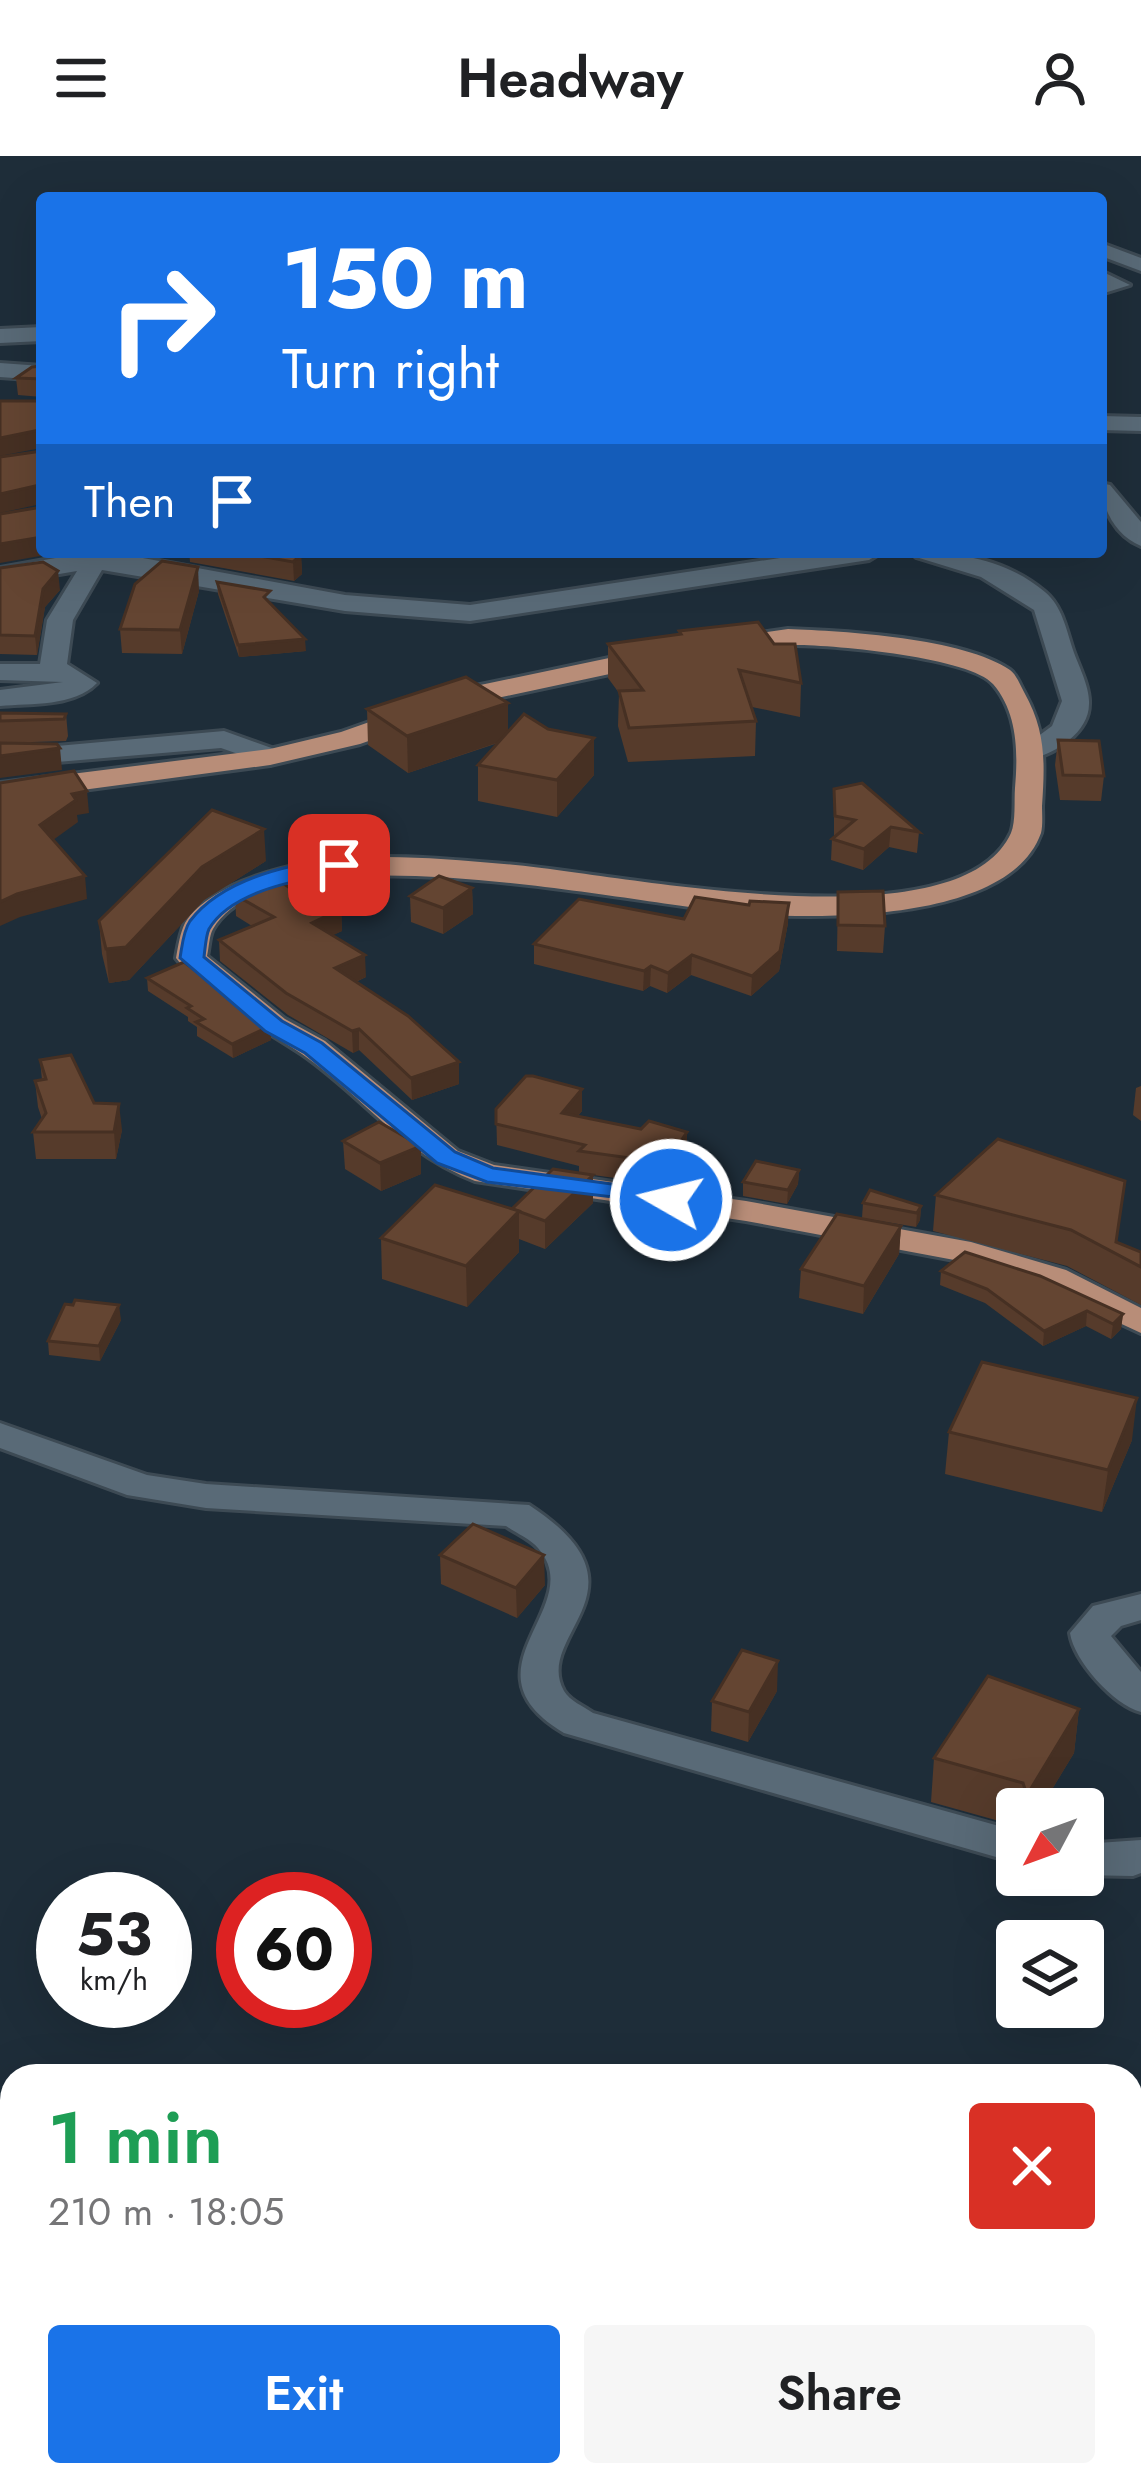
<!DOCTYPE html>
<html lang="en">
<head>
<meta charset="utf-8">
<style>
	:root { --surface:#fff; --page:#f6f6f6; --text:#202124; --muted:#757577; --accent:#1a73e8 }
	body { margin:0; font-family:Jost,sans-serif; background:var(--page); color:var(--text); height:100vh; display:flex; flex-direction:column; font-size:45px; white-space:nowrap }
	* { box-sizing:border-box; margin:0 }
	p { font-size:39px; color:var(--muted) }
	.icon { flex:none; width:66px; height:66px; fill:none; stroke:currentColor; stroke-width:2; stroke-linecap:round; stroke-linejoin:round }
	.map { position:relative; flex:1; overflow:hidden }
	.details { position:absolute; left:0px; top:1908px; width:1143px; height:423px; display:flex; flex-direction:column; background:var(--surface); border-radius:36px 36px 0 0; box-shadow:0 12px 48px #0002 }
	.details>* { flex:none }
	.hud { position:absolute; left:36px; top:36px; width:1071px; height:366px; border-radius:12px; box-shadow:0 12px 48px #0002; background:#1a73e8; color:#fff; overflow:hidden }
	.needle { width:78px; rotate:229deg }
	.buttons { position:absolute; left:996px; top:1632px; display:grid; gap:24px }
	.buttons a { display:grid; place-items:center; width:108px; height:108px; border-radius:12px; background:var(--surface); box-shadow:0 12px 48px #0002; font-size:60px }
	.speed { position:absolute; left:36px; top:1716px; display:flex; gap:24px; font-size:60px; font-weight:700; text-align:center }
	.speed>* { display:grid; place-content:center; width:156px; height:156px; border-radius:50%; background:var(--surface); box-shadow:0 12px 48px #0002; line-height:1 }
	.speed small { font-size:30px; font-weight:400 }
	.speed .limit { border:18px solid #d22; background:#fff; color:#111 }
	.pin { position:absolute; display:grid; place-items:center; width:102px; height:102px; color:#fff; margin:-51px; border-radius:24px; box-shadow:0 6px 18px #0006 }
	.me { position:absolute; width:132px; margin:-66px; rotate:278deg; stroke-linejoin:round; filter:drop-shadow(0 0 9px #0008) }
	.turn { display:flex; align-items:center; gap:42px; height:252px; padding:0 48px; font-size:54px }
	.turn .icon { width:156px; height:156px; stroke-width:2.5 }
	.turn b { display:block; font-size:84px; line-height:102px }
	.then { display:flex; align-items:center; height:114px; padding:0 48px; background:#0003; gap:24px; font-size:45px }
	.round { display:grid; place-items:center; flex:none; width:126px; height:126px; border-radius:12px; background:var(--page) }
	.summary { display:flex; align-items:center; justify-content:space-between; height:204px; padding:0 48px }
	h1 { font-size:72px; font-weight:600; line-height:90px; color:#1e9e55 }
	.button { display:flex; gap:24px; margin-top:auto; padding:24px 48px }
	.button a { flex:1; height:138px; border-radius:12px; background:var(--accent); color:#fff; font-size:48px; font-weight:600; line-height:138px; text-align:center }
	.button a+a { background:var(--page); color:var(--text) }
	header { display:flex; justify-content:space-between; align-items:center; height:156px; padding:0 48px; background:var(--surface); font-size:54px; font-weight:600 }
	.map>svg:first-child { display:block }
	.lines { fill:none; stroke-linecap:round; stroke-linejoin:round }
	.minor-casing { stroke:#3d4a54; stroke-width:6 }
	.major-casing { stroke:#3d4a54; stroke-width:6 }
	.minor { fill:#596a77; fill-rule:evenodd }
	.major { fill:#b88d78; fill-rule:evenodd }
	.wall { fill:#563b2b }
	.shaded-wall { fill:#463023 }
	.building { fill:#644532; stroke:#463023; stroke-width:3 }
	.route { fill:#1a73e8; stroke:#114b97; stroke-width:3 }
</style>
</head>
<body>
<header><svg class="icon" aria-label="menu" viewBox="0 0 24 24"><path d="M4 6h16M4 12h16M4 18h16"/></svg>Headway<svg class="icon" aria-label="person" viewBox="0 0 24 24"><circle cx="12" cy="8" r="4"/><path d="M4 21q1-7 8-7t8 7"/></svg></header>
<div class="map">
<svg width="1141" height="2330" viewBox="0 0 1141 2330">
	<rect width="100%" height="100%" fill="#1e2d39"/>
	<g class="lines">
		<defs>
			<g id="minor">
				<path d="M 1101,87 L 1141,102 L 1141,115 L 1101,100 Z"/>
				<path d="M 1101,115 L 1130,129 L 1101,138 Z"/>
				<path d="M 42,171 L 42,185 L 0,187 L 0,173 Z"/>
				<path d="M 0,207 L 42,210 L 42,224 L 0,221 Z"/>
				<path d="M 1101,260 L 1141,261 L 1141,275 L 1101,274 Z"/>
				<path d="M 1101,327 L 1110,329 L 1141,366 L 1141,390 C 1116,380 1101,352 1101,327 Z"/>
				<path d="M 819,396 L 882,396 L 869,404 L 470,465 L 345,455 L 102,414 L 73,464 L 67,508 L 97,527 C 74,551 31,547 0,550 L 0,534 L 63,526 L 0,524 L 0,508 L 40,508 L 47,464 L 77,415 L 0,428 L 0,412 L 72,399 L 121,398 L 345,439 L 470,449 Z"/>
				<path d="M 912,396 C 960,396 1007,404 1045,436 C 1062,450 1066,473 1073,494 C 1078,509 1090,531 1089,548 C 1089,576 1056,597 1032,603 L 1018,595 L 1052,570 L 1062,545 L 1034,454 L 981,421 L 916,401 Z"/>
				<path d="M 224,575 L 280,595 L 284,601 L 270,609 L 221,592 L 57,606 L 0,606 L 0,590 L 57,590 Z"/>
				<path d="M 0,1267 L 147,1319 L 206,1328 L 529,1349 C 658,1433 532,1478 564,1535 C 570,1545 583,1550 593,1557 L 1017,1675 L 1017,1707 L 564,1577 C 456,1513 590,1451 538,1392 C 530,1383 516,1377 506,1370 L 206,1352 L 127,1339 L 0,1292 Z"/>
				<path d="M 1141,1438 L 1141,1464 L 1121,1470 L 1111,1480 L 1141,1516 L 1141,1556 C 1114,1549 1074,1505 1070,1477 L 1093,1450 Z"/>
				<path d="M 1141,1684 L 1141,1717 L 1133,1720 L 1080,1719 L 1083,1688 Z"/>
			</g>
			<g id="major">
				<path d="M 788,473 C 844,475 964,482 1010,514 C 1016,518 1020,529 1024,536 C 1046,575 1045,606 1042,650 C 1042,657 1043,669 1041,677 C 1010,765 825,763 750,758 C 644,751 275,666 213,773 C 209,780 209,792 207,800 L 285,863 L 325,885 L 458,995 L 494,1009 L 746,1045 L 971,1086 L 1066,1114 L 1141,1152 L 1141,1177 L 1040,1130 L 965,1106 L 746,1065 L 475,1025 C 402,997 364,941 302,898 C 260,870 207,844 176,802 C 178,791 180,777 185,767 C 198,745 229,730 252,722 C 333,692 419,701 504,708 C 606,715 958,794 1011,677 C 1016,665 1014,645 1015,632 C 1018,597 1018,557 993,528 C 970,501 828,488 790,489 C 769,490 748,498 727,498 C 717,498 718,496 712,490 L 725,482 Z"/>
				<path d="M 652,493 L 661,495 L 665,501 L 661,507 L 483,545 L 360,588 L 270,609 L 0,645 L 0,627 L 270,593 L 341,576 L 466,532 Z"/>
			</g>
		</defs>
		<use href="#minor" class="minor-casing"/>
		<use href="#major" class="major-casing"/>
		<use href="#minor" class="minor"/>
		<use href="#major" class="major"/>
	</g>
	<g class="wall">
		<path d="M 42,210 L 42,241 L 18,239 L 16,222 Z"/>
		<path d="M 189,396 L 282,396 L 301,399 L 302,418 L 294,425 L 190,406 Z"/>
		<path d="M 0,412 L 60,434 L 45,451 L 37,499 L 0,498 Z"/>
		<path d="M 217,426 L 271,447 L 306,495 L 239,501 L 218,438 Z"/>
		<path d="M 199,435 L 182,498 L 122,497 L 120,473 Z"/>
		<path d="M 679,475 L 801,527 L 800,561 L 752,551 L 756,565 L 755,600 L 628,606 L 618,570 L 619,537 L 608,522 L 608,488 L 679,478 Z"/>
		<path d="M 508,547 L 508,576 L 594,619 L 557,661 L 478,645 L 478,609 L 498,587 L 408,617 L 368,589 L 367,553 Z"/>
		<path d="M 0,557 L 66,558 L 68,580 L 66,585 L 0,587 Z"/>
		<path d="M 1058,584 L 1104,620 L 1101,645 L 1060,644 L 1055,609 Z"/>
		<path d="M 834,633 L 919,676 L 917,697 L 889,691 L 863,714 L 831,704 L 832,683 L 834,681 Z"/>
		<path d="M 266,705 L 204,744 L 129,824 L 109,827 L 102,798 L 99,765 Z"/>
		<path d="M 472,732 L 473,758 L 443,778 L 411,766 L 410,740 Z"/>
		<path d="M 838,736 L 885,770 L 883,797 L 837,795 Z"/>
		<path d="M 299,738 L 341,753 L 342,775 L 332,779 L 366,821 L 356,826 L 459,928 L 412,944 L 359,894 L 353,897 L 288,859 L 220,805 L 219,784 L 252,770 L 236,760 L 235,739 Z"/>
		<path d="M 684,763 L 788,767 L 779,815 L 751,840 L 691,819 L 667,837 L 650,830 L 643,835 L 534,808 L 534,788 Z"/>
		<path d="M 147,822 L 270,870 L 271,884 L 233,902 L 197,880 L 197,871 L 188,865 L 188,861 L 148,835 Z"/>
		<path d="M 40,904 L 94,947 L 122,974 L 116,1003 L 36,1003 L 33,976 L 42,963 L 38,951 L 35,925 L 42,924 Z"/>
		<path d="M 1141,930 L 1141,965 L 1133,959 L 1136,932 Z"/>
		<path d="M 496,953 L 582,955 L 578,960 L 641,973 L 687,976 L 687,998 L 665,1029 L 579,1017 L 579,1010 L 497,989 Z"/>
		<path d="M 343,985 L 421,990 L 421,1018 L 381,1035 L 345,1013 Z"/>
		<path d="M 799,1014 L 798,1028 L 787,1048 L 743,1040 L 743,1026 Z"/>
		<path d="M 593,1019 L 593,1047 L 545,1093 L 519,1083 L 519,1096 L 467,1151 L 382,1123 L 381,1082 L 512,1053 Z"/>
		<path d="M 936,1039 L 1117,1087 L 1141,1096 L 1141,1149 L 1067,1110 L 933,1075 Z"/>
		<path d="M 863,1047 L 921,1050 L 920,1064 L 916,1071 L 862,1062 Z"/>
		<path d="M 901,1070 L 899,1098 L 863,1158 L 799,1142 L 801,1113 Z"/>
		<path d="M 941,1115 L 1123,1158 L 1121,1173 L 1111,1183 L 1086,1170 L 1043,1190 L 985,1147 L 940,1129 Z"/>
		<path d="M 121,1164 L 100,1205 L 49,1199 L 48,1185 Z"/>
		<path d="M 949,1276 L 1132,1284 L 1102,1356 L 945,1318 Z"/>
		<path d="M 440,1399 L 545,1429 L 517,1462 L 441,1428 Z"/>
		<path d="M 777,1535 L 748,1586 L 711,1575 L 712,1545 Z"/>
		<path d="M 1079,1553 L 1074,1597 L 1040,1653 L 1017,1653 L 1017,1670 L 931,1646 L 934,1602 Z"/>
		<path d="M 432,2319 L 463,2319 L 462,2330 L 433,2330 Z"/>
	</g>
	<g class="shaded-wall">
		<path d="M 40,274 L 41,292 L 0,300 L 0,282 Z"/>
		<path d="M 40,329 L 41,348 L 0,357 L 0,338 Z"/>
		<path d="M 42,381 L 42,396 L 63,396 L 0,407 L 0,388 Z"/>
		<path d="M 301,399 L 302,418 L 294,425 L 293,406 Z"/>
		<path d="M 198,411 L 199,435 L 182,498 L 180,474 Z"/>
		<path d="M 58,415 L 60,434 L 45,451 L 37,499 L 35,480 L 43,433 Z"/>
		<path d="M 305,483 L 306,495 L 239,501 L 238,489 Z"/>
		<path d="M 508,547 L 508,583 L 408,617 L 407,580 Z"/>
		<path d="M 594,582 L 594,619 L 557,661 L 557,624 Z"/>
		<path d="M 60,592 L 62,614 L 0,622 L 0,600 Z"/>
		<path d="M 87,635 L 89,657 L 77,659 L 78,666 L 42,692 L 40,669 L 72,638 Z"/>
		<path d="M 891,671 L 889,691 L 863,714 L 864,693 Z"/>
		<path d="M 264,673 L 266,705 L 204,744 L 129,824 L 109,827 L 106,793 L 202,711 Z"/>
		<path d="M 85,720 L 87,743 L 20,761 L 0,770 L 0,746 L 17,738 Z"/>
		<path d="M 472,732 L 473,758 L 443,778 L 443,752 Z"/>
		<path d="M 789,747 L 788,767 L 779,815 L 751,840 L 752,820 Z"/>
		<path d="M 341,753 L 342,775 L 313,789 L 312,767 Z"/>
		<path d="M 365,799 L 366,821 L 337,834 L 335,812 Z"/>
		<path d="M 692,799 L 691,819 L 667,837 L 668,817 Z"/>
		<path d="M 651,810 L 650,830 L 643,835 L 644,815 Z"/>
		<path d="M 270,870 L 271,884 L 233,902 L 232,888 Z"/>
		<path d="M 359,873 L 359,894 L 353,897 L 352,875 Z"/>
		<path d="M 459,906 L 459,928 L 412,944 L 411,922 Z"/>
		<path d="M 582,933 L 582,955 L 562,978 L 562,957 Z"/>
		<path d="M 119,948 L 122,974 L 116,1003 L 114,976 Z"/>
		<path d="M 687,976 L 687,998 L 665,1029 L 666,1007 Z"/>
		<path d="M 421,990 L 421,1018 L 381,1035 L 380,1007 Z"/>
		<path d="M 799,1014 L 798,1028 L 787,1048 L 788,1034 Z"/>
		<path d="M 593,1019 L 593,1047 L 545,1093 L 545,1065 Z"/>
		<path d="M 921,1050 L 920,1064 L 916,1071 L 917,1057 Z"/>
		<path d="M 519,1055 L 519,1096 L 467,1151 L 466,1110 Z"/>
		<path d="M 901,1070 L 899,1098 L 863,1158 L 864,1130 Z"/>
		<path d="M 119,1149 L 121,1164 L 100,1205 L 99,1190 Z"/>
		<path d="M 1087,1155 L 1086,1170 L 1043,1190 L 1044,1175 Z"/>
		<path d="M 1123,1158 L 1121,1173 L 1111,1183 L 1113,1168 Z"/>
		<path d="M 1137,1242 L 1132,1284 L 1102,1356 L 1108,1314 Z"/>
		<path d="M 544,1399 L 545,1429 L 517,1462 L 516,1432 Z"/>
		<path d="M 778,1505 L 777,1535 L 748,1586 L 749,1556 Z"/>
		<path d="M 1079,1553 L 1074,1597 L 1040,1653 L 1025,1653 L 1027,1639 Z"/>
		<path d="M 12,2157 L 12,2203 L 3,2231 L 0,2215 L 0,2193 Z"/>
		<path d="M 865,2319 L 872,2319 L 871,2330 L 859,2330 Z"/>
	</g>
	<g class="building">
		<path d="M 42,210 L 42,223 L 16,222 L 32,211 Z"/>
		<path d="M 42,243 L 42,276 L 40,274 L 0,282 L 0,245 L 40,245 Z"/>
		<path d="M 42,295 L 42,331 L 40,329 L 0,338 L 0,301 Z"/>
		<path d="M 42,351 L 42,381 L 0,388 L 0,358 Z"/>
		<path d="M 237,396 L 282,396 L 301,399 L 293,406 Z"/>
		<path d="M 162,405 L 198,411 L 180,474 L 120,473 L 135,428 Z"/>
		<path d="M 43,406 L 58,415 L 43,433 L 35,480 L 0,479 L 0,412 Z"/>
		<path d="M 217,426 L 270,435 L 264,441 L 305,483 L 238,489 Z"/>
		<path d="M 758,466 L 774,488 L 795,488 L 801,527 L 739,514 L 756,565 L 629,572 L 619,535 L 643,534 L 608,488 L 681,478 L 679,475 Z"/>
		<path d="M 466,521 L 508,547 L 407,580 L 367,553 Z"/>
		<path d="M 0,557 L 66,558 L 64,563 L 0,565 Z"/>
		<path d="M 524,558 L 548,573 L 594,582 L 557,624 L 478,609 Z"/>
		<path d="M 1058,584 L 1099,585 L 1104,620 L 1063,619 Z"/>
		<path d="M 0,587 L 57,588 L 60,592 L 0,600 Z"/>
		<path d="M 74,615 L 87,635 L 72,638 L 76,644 L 40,669 L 85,720 L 17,738 L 0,746 L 0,627 Z"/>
		<path d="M 862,627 L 919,676 L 891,671 L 864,693 L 832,683 L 855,664 L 835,660 L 834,633 Z"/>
		<path d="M 212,654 L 264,673 L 202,711 L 126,791 L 106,793 L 99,765 Z"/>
		<path d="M 272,720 L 299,738 L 306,735 L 341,753 L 312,767 L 365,799 L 335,812 L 408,860 L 459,906 L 411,922 L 359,873 L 352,875 L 286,837 L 219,784 L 274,761 L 235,739 Z"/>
		<path d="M 439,720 L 472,732 L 443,752 L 410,740 Z"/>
		<path d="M 883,735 L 885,770 L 838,769 L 838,736 Z"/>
		<path d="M 695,741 L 749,749 L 750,745 L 789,747 L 780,795 L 752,820 L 692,799 L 668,817 L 651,810 L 644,815 L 534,788 L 579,743 L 684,763 Z"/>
		<path d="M 184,806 L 270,870 L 232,888 L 196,866 L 204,863 L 187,852 L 191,850 L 147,822 Z"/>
		<path d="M 71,899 L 94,947 L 119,948 L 114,976 L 33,976 L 46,957 L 35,925 L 46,923 L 40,904 Z"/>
		<path d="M 526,920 L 533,920 L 582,933 L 562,957 L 641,973 L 649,965 L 687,976 L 666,1007 L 579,995 L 585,989 L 496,968 L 496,953 Z"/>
		<path d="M 379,966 L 421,990 L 380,1007 L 343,985 Z"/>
		<path d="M 998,983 L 1125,1025 L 1116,1086 L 1141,1096 L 1141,1111 L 1071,1074 L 936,1039 Z"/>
		<path d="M 756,1005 L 799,1014 L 788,1034 L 743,1026 Z"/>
		<path d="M 553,1013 L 593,1019 L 545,1065 L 512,1053 Z"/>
		<path d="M 435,1029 L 519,1055 L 466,1110 L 381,1082 Z"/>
		<path d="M 870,1034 L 921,1050 L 917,1057 L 863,1047 Z"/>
		<path d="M 837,1058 L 901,1070 L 864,1130 L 801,1113 Z"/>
		<path d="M 965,1096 L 1040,1120 L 1123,1158 L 1113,1168 L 1087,1155 L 1044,1175 L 987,1133 L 941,1115 Z"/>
		<path d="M 75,1144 L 119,1149 L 99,1190 L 48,1185 L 65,1148 L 73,1149 Z"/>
		<path d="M 982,1206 L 1137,1242 L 1108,1314 L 949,1276 Z"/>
		<path d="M 473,1368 L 544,1399 L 516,1432 L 440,1399 Z"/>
		<path d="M 742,1494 L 778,1505 L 749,1556 L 712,1545 Z"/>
		<path d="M 988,1520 L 1079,1553 L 1027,1639 L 1023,1627 L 934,1602 Z"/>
		<path d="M 0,2123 L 12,2124 L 12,2157 L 0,2193 Z"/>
		<path d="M 470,2319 L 865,2319 L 859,2330 L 463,2330 Z"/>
	</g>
	<path class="route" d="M 339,702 L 350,709 L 347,714 C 307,723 233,732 209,773 C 206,779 205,793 204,801 L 282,865 L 322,887 L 455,996 L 493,1012 L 671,1036 L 684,1044 L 680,1049 L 487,1026 L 437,1007 L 305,897 L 265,875 L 180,802 C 182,791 183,775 190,765 C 222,723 290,708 339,702 Z"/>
</svg>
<div class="buttons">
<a><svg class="needle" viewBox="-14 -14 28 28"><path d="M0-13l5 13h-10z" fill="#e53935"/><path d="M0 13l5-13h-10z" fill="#757577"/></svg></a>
<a><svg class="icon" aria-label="layers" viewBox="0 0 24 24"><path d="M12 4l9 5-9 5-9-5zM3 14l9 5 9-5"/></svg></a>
</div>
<div class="speed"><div>53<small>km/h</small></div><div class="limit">60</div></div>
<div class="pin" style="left:339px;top:709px;background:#d93025"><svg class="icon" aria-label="arrive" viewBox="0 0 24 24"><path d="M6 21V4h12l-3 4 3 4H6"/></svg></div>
<svg class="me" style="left:671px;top:1044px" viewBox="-20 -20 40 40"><circle r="17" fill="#1a73e8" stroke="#fff" stroke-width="3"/><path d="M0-11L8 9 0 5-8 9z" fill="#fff"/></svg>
<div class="hud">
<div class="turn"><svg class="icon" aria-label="right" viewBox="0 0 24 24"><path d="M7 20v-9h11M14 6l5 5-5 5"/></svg><div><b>150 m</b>Turn right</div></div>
<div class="then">Then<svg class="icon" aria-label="arrive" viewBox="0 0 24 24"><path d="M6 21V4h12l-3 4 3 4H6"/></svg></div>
</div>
<section class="details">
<div class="summary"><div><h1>1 min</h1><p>210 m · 18:05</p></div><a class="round" style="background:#d93025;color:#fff"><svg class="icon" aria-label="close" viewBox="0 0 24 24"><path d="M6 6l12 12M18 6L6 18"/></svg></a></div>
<div class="button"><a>Exit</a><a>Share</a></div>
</section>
</div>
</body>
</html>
